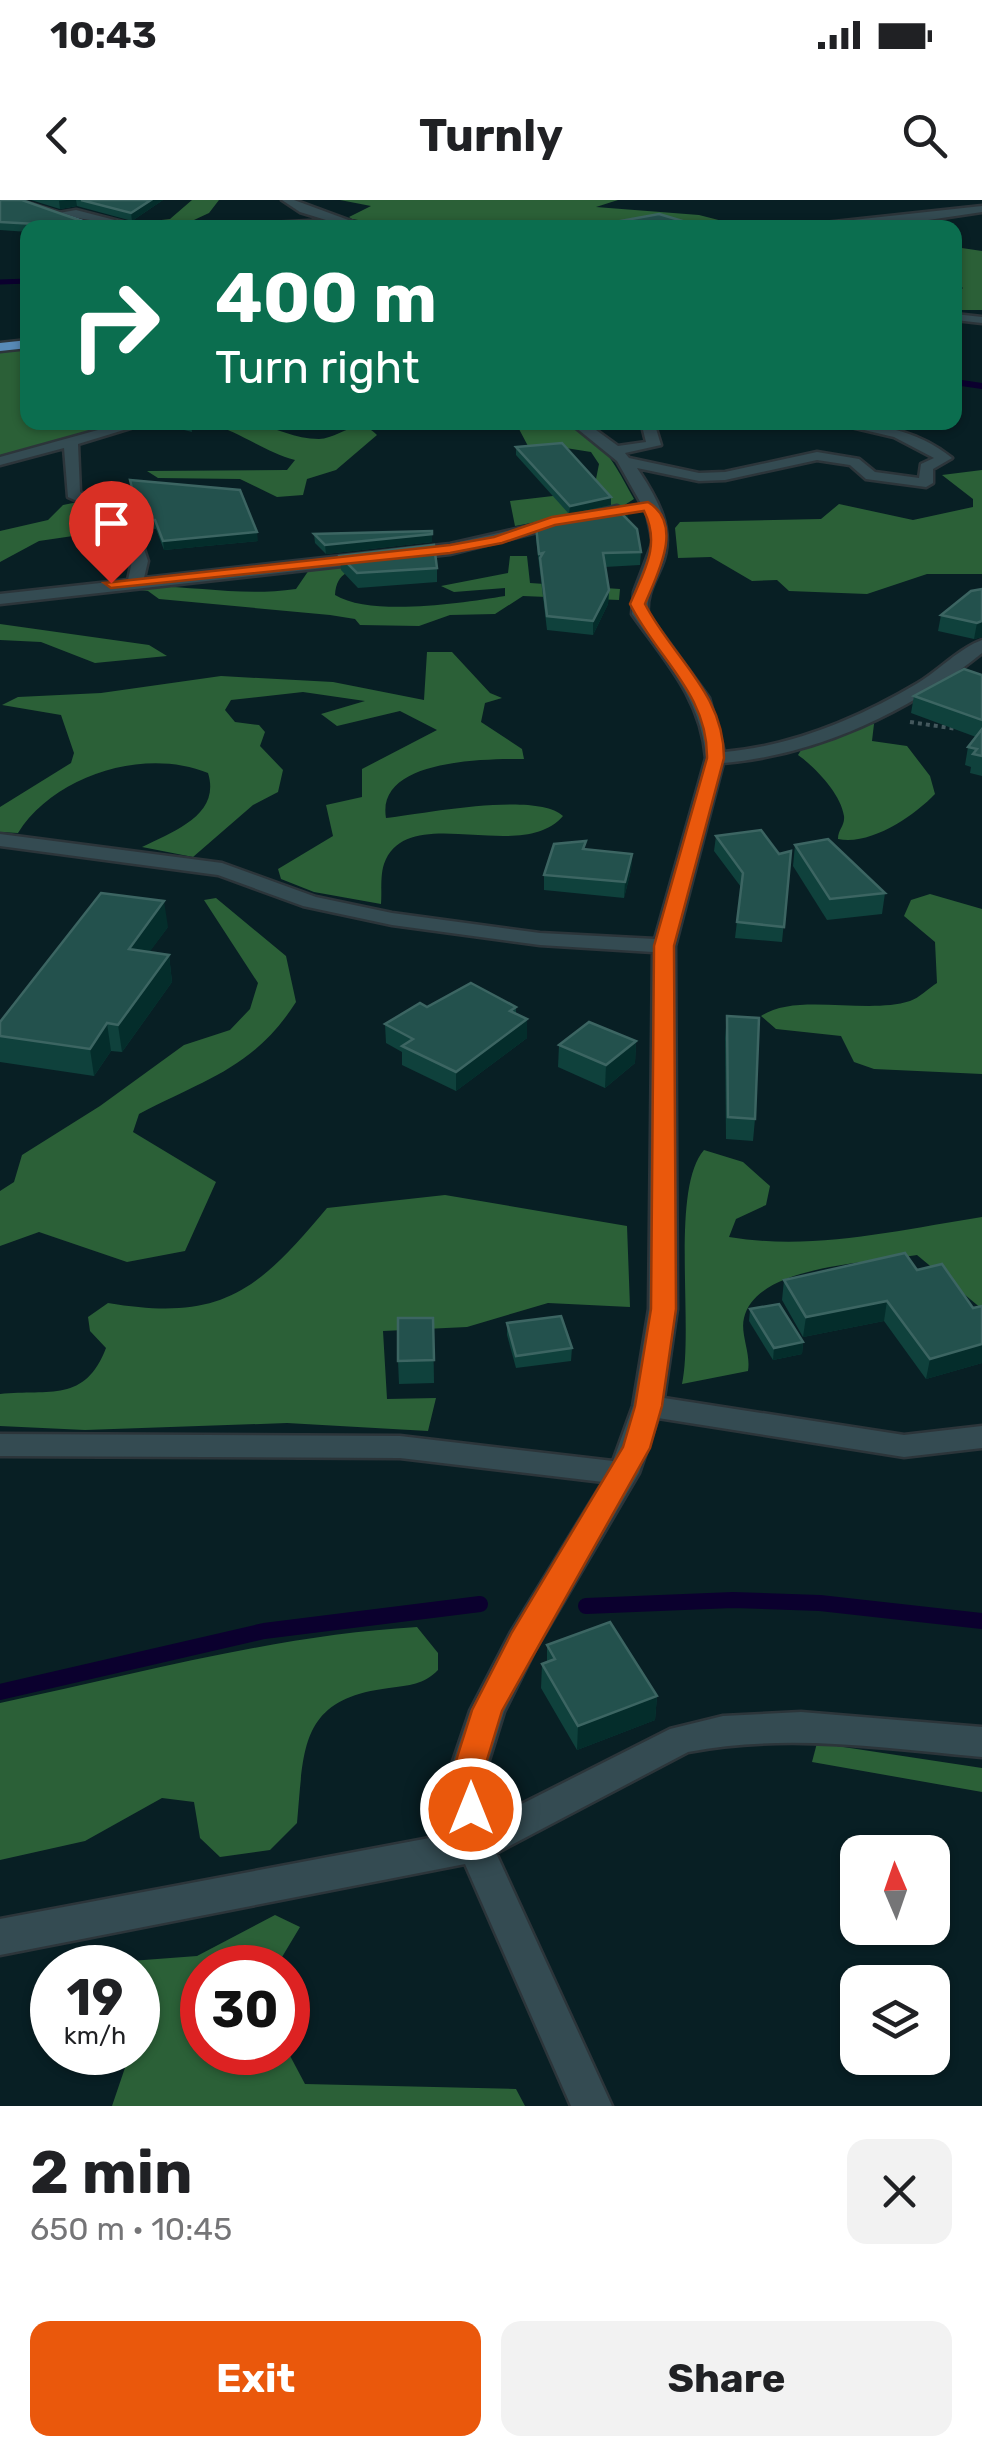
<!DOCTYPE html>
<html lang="en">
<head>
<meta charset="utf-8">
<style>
	:root { --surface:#fff; --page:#f2f2f2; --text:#202124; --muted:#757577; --accent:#ea580c }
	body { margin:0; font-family:Rubik,sans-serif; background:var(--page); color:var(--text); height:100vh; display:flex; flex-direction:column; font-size:38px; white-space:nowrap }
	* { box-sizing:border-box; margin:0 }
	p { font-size:32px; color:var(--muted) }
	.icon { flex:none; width:55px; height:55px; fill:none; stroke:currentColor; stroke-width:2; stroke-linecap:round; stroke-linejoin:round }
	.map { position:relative; height:1906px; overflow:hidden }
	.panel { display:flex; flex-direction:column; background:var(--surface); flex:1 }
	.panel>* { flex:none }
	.banner { position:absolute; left:20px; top:20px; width:942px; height:210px; border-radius:20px; box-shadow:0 2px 8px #0004; background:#0b6e4f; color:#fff; overflow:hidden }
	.needle { width:65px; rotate:358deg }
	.tools { position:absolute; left:840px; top:1635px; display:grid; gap:20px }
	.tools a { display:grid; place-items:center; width:110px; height:110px; border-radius:20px; background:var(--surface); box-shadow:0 2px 8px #0004; font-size:50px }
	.speed { position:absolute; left:30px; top:1745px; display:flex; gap:20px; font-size:50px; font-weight:700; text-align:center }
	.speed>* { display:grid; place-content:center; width:130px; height:130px; border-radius:50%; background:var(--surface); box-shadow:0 2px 8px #0004; line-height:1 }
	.speed small { font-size:25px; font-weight:400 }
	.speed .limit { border:15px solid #d22; background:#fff; color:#111 }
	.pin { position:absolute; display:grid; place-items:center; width:85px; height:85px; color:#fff; margin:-102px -42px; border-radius:50% 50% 50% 0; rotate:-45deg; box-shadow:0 0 10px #0007 }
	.pin .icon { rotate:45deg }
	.me { position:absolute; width:110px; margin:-55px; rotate:0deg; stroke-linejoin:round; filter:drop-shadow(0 0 8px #0008) }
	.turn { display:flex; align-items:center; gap:35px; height:210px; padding:0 30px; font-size:45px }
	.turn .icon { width:130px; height:130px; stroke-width:2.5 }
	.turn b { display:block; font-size:70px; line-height:85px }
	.round { display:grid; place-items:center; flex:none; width:105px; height:105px; border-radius:20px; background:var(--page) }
	.summary { display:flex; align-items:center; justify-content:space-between; height:170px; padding:0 30px }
	h1 { font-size:60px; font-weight:700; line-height:75px }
	.cta { display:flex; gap:20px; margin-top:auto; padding:20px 30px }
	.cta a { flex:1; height:115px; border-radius:20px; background:var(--accent); color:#fff; font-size:40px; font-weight:700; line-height:115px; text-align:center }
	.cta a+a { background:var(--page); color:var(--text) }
	.status { display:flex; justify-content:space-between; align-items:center; height:70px; padding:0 50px; background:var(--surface); direction:ltr }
	.status svg { height:28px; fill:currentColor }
	header { display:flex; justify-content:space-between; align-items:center; height:130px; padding:0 30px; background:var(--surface); font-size:45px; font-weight:700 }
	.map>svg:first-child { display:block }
	.forest { fill:#2b6037 }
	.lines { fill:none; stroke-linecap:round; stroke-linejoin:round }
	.stream-far2 { stroke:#0b002e; stroke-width:5 }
	.stream-far1 { stroke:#0b002e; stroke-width:6 }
	.stream { stroke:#0b002e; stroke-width:16 }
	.minor-casing { stroke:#2c353a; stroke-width:5 }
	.major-casing { stroke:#2c353a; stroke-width:5 }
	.path { stroke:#44585d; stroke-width:4; stroke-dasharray:4 4; stroke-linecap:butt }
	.minor { fill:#344b52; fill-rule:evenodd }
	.major { fill:#588bb8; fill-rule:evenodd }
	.wall { fill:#0f413c }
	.shaded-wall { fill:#042d2b }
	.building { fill:#23514d; stroke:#3c6562; stroke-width:2.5 }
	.route { fill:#ea580c; stroke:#983908; stroke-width:2.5 }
</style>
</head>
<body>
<div class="status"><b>10:43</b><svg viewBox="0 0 49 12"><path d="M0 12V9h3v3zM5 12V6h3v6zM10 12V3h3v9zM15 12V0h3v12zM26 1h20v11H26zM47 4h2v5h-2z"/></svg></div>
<header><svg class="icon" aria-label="back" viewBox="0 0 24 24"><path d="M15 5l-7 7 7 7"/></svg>Turnly<svg class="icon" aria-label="search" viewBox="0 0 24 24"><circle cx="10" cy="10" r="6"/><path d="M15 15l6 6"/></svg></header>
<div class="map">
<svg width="982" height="1906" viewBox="0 0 982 1906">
	<rect width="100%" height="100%" fill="#081f24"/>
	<g class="forest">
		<path d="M 192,0 L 219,0 L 209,13 L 194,20 L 202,22 L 159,28 L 136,23 L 170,19 Z"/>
		<path d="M 340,0 L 618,0 L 596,7 L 699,15 L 742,26 L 464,28 L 452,20 L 395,26 L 352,19 L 349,17 L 371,6 Z"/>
		<path d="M 955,47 L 982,51 L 982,110 L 955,110 L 955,95 L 963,88 L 955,81 Z"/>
		<path d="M 27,148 L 28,222 L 81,223 L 89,230 L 85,236 L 0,257 L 0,152 Z"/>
		<path d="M 525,222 C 592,223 604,243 634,299 L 623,306 L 515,326 L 510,301 L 587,292 L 595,284 L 599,264 L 591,252 L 553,246 L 529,248 L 519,229 Z"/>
		<path d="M 209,223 C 222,222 237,220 249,222 C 273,226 293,239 319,239 C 338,239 358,215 377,235 L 336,270 L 307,279 L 303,295 L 277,297 L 240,279 L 158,278 L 147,271 L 287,270 L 295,260 C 265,252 240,232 209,223 Z"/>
		<path d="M 982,270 L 982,374 L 927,374 L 867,394 L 789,391 L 777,380 L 752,381 L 711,357 L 678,358 L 675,328 L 680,322 L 821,319 L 839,304 L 913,320 L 973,307 L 973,299 L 942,275 Z"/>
		<path d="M 78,302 L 111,313 L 115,325 L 107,331 L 39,341 L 0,362 L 0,331 L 48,320 L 63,305 Z"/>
		<path d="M 510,356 L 527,356 L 530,383 L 620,389 L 619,400 L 523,396 L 495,414 L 450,415 L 419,426 L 360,425 L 355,419 L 330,415 L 159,399 L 148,391 L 121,388 C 183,382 233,398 296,389 L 309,370 L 334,364 L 372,366 C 351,371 337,370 335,395 C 371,417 462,403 505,396 L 505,388 L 454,392 L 441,386 L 508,373 Z"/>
		<path d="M 0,424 L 149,445 L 167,456 L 95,463 L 41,442 L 0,440 Z"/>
		<path d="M 427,452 L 452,452 L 490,493 L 502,498 L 485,503 L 481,522 L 522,549 L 524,559 C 484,559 376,559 386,618 C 423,614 536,591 563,616 C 521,665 407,600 384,664 C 380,676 382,692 381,704 L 314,692 L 281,679 L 278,669 L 333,636 L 326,605 L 362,597 L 362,569 L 437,530 L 400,511 L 337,526 L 321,514 L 365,501 L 303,492 L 231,500 L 225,510 L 235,522 L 259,525 L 265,532 L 260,546 L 283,570 L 278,592 L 253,605 L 193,657 L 142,647 C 174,631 221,615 208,573 C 145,547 54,575 18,633 L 0,632 L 0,607 L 71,563 L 74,553 L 61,515 L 2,505 L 18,497 L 101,493 L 221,476 L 333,482 L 424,500 Z"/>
		<path d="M 874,524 L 872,541 L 907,546 L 930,576 L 935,594 C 914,616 870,646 838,639 C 838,629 845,626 844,616 C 841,594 815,567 798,555 C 809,534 852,525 874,524 Z"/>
		<path d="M 930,694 L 982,709 L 982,874 L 874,869 L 854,862 L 841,836 L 776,829 L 761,816 C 796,792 866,815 910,801 C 919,798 929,788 937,783 L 935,742 L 904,716 L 911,700 Z"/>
		<path d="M 216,698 L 286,756 L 296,802 C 254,868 205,879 139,914 L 133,932 L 216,982 L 185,1051 L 127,1062 L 39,1032 L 0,1046 L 0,991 L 14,982 L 22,955 L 100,906 L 184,845 L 230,830 L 250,809 L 258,783 L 204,700 Z"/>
		<path d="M 704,950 L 743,962 L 770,986 L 766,1005 L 736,1019 L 729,1037 C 814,1051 898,1030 982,1017 L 982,1109 L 917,1055 C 870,1063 756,1065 744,1118 C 740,1134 751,1153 748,1171 L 682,1184 C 694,1126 670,989 704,950 Z"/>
		<path d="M 445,995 L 627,1026 L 630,1107 L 548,1103 L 467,1127 L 383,1131 L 387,1199 L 436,1198 L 428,1231 L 287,1223 L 85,1230 L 0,1226 L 0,1194 C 50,1189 85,1203 106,1148 L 90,1131 L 88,1117 L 108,1103 C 221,1122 257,1092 327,1008 Z"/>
		<path d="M 417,1427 L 438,1453 L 438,1470 C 423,1485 410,1485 389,1488 C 300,1499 304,1546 297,1623 L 270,1650 L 220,1657 L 200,1638 L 194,1602 L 162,1598 L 85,1641 L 0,1660 L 0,1503 C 137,1474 277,1435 417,1427 Z"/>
		<path d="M 817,1543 L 982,1568 L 982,1592 L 812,1562 Z"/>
		<path d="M 275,1715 L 300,1727 L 276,1767 L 202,1768 L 202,1852 L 288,1852 L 305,1884 L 516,1889 L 525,1906 L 112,1906 L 130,1853 L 138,1852 L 138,1768 L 64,1766 L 197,1756 Z"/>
	</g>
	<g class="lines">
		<path class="stream-far2" d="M 0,82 L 28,81"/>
		<g class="stream-far1">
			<path d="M 955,182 L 982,186"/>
			<path d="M 270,222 L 310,227 L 356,222"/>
		</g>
		<g class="stream">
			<path d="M 586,1406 L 733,1400 L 820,1403 L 982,1421"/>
			<path d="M 0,1492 L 264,1431 L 480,1404"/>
		</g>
		<defs>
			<g id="minor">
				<path d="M 282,0 L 294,0 L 370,28 L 181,28 L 326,20 L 300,12 Z"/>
				<path d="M 982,6 L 982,12 L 915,22 L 779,28 Z"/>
				<path d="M 76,10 L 138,26 L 139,28 L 53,14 Z"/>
				<path d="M 955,114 L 982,117 L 982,123 L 955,120 Z"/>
				<path d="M 127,222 L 150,222 L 78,244 L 80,292 L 133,316 L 148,361 L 144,378 L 450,344 L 617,306 L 624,310 L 450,354 L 0,404 L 0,394 L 128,380 L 132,361 L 121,321 L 68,297 L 64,248 L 0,265 L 0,257 Z"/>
				<path d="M 569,222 L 585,222 L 618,246 L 646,242 L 641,222 L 654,222 L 661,245 L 625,253 L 629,258 L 699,273 L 725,272 L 817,252 L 859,259 L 875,272 L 919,278 L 921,264 L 934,258 L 894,237 L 830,222 C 873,222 918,230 952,258 L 933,269 L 933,283 L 926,287 L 866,279 L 850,265 L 817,260 L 725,280 L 699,281 L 637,268 C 657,298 677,331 661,367 C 654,383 646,396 648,414 L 709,498 L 724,552 C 793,546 859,518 918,483 C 939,470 960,448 982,440 L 982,453 C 909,512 817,555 723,563 L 675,746 L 677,1109 L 664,1198 L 904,1235 L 982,1226 L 982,1248 L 904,1257 L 658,1218 L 639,1273 L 535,1450 L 504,1512 L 485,1573 L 490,1620 L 670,1529 L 723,1516 L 801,1512 L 982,1527 L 982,1557 C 884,1548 786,1533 688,1552 L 496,1653 L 612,1906 L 571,1906 L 465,1664 L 0,1755 L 0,1719 L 456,1633 L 449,1573 L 470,1511 L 511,1432 L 603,1282 L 400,1258 L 0,1256 L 0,1234 L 400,1236 L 613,1261 L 633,1206 L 649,1109 L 653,752 L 540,745 L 392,725 L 303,706 L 218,675 L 0,646 L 0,634 L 222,663 L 316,697 L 392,713 L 540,733 L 655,739 L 706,558 C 701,498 665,461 632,414 L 634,392 L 653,342 L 647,314 L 617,261 Z"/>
			</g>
			<g id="major">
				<path d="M 3,0 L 18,0 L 109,28 L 92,28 Z"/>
				<path d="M 28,140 L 28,148 L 0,151 L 0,143 Z"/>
			</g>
		</defs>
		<use href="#minor" class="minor-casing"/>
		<use href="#major" class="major-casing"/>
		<path class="path" d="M 910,522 L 957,529"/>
		<use href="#minor" class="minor"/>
		<use href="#major" class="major"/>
	</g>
	<g class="wall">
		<path d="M 0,0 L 90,24 L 119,28 L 28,28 L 28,32 L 0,30 Z"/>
		<path d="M 31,0 L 163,0 L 132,21 L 77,6 L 60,9 Z"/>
		<path d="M 153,222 L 188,222 L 191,224 L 192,232 Z"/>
		<path d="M 516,247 L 611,297 L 611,305 L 569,314 L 516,255 Z"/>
		<path d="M 130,280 L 258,341 L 164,350 L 156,329 L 141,328 Z"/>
		<path d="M 628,310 L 628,320 L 641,352 L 640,365 L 605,367 L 609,390 L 608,404 L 593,435 L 547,430 L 536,339 L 536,326 Z"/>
		<path d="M 314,334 L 432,342 L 326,354 L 315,343 Z"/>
		<path d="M 340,356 L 437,368 L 437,382 L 358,388 L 341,370 Z"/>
		<path d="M 982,389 L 982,437 L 974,439 L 938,431 L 941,415 Z"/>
		<path d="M 982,475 L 982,576 L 970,573 L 971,567 L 965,565 L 968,547 L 976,537 L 911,513 L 914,496 Z"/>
		<path d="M 716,636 L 779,654 L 791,651 L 782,742 L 735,738 L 741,687 L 714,651 Z"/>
		<path d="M 795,645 L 885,693 L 882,714 L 827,720 L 793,666 Z"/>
		<path d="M 632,654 L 631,670 L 624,698 L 544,690 L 544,675 Z"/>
		<path d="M 168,727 L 149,752 L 169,755 L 172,782 L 122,852 L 111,851 L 94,876 L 0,862 L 0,822 Z"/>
		<path d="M 427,807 L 516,807 L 516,813 L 527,838 L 456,891 L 402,865 L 402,852 L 386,843 L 385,824 Z"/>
		<path d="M 727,816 L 755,919 L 753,941 L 726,939 L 725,838 Z"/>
		<path d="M 636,841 L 635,863 L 605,888 L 558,867 L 559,845 Z"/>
		<path d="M 917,1070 L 973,1108 L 982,1106 L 982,1163 L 926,1179 L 884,1121 L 803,1137 L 782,1100 L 784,1080 Z"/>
		<path d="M 750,1109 L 803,1142 L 802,1154 L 773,1160 L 749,1121 Z"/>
		<path d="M 433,1118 L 434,1183 L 399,1184 L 398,1161 Z"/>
		<path d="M 507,1123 L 572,1148 L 571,1161 L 516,1168 L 507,1135 Z"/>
		<path d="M 547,1445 L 657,1496 L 655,1520 L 577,1550 L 541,1488 L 542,1464 L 547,1462 Z"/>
	</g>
	<g class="shaded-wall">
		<path d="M 67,0 L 76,0 L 77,6 L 60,9 L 59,1 Z"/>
		<path d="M 151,0 L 163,0 L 132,21 L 131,13 Z"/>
		<path d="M 611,297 L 611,305 L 569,314 L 570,306 Z"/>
		<path d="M 628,310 L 628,323 L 619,311 Z"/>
		<path d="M 257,332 L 258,341 L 164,350 L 163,341 Z"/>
		<path d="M 432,334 L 432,342 L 326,354 L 325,345 Z"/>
		<path d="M 609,390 L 608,404 L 593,435 L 593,421 Z"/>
		<path d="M 982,421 L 982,437 L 974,439 L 977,423 Z"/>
		<path d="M 632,654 L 631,670 L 624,698 L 625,682 Z"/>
		<path d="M 164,701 L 168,727 L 132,776 L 129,749 Z"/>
		<path d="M 169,755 L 172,782 L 122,852 L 118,825 Z"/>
		<path d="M 527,819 L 527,838 L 456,891 L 456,872 Z"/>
		<path d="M 107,823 L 111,851 L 94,876 L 90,849 Z"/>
		<path d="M 636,841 L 635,863 L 605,888 L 606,865 Z"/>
		<path d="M 887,1101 L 884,1121 L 803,1137 L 806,1117 Z"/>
		<path d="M 803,1142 L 802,1154 L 773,1160 L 774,1148 Z"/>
		<path d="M 982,1144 L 982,1163 L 926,1179 L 930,1159 Z"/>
		<path d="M 657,1496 L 655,1520 L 577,1550 L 578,1526 Z"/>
	</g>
	<g class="building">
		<path d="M 0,0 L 22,0 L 90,24 L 118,21 L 108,28 L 56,28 L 54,25 L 0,22 Z"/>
		<path d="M 81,0 L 151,0 L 131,13 Z"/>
		<path d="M 659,14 L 706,28 L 623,28 L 615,22 Z"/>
		<path d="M 562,243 L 611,297 L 570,306 L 516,247 Z"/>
		<path d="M 130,280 L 240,290 L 257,332 L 163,341 L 155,320 L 140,320 Z"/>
		<path d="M 625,307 L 628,310 L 619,311 L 637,329 L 641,352 L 603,353 L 609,390 L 593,421 L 547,416 L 540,358 L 543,353 L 539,354 L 536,326 Z"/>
		<path d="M 432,331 L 432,334 L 325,345 L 314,334 Z"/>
		<path d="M 434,345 L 437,368 L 357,373 L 340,356 Z"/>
		<path d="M 982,389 L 982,421 L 977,423 L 941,415 L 971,391 Z"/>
		<path d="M 964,469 L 982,475 L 982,520 L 914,496 Z"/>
		<path d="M 982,529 L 982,556 L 973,554 L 977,549 L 968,547 Z"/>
		<path d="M 761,630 L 779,654 L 791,651 L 784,727 L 737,722 L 743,673 L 716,636 Z"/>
		<path d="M 828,639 L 885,693 L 830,699 L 795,645 Z"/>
		<path d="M 586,641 L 583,649 L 632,654 L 625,682 L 544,675 L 554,644 Z"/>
		<path d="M 101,693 L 164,701 L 129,749 L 169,755 L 118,825 L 107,823 L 90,849 L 0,836 L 0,822 Z"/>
		<path d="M 471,783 L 516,807 L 510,811 L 527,819 L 456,872 L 402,846 L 413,839 L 385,824 L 420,803 L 427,807 Z"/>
		<path d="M 727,816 L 759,818 L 755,919 L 728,917 Z"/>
		<path d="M 589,822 L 636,841 L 606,865 L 559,845 Z"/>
		<path d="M 905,1053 L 917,1070 L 942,1064 L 973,1108 L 982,1106 L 982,1144 L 930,1159 L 887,1101 L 806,1117 L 784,1080 Z"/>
		<path d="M 779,1104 L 803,1142 L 774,1148 L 750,1109 Z"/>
		<path d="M 561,1116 L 572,1148 L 516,1156 L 507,1123 Z"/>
		<path d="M 398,1118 L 433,1118 L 434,1160 L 398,1161 Z"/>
		<path d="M 610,1422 L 657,1496 L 578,1526 L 542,1464 L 555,1459 L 547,1445 Z"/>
	</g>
	<path class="route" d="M 648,302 C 685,324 657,375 645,404 C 673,458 724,493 724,558 L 674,746 L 676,1109 L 662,1206 L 650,1248 L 502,1511 L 483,1573 L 487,1609 L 483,1619 L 471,1624 L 460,1619 L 452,1573 L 472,1510 L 512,1432 L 623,1247 L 635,1206 L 651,1109 L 654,746 L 707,558 C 708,494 657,458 630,404 C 644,371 661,345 644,311 L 555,325 L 502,343 L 450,353 L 111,388 L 104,383 L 450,345 L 494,337 L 552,317 Z"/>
</svg>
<div class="tools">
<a><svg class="needle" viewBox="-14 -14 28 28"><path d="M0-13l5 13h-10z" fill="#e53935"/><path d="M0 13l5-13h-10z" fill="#757577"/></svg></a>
<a><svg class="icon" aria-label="layers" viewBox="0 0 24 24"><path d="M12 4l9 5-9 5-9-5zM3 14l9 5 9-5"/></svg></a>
</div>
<div class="speed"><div>19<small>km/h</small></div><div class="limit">30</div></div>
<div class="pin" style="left:111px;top:383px;background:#d93025"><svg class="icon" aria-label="arrive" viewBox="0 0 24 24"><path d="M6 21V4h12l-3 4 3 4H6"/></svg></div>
<svg class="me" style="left:471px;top:1609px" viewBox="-20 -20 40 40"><circle r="17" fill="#ea580c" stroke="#fff" stroke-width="3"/><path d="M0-11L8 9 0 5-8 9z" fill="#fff"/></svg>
<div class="banner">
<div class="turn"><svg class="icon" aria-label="right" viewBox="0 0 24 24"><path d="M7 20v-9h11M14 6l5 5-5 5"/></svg><div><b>400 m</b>Turn right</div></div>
</div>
</div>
<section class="panel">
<div class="summary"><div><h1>2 min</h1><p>650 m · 10:45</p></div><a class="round"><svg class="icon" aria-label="close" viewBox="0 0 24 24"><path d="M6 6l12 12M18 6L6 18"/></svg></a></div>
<div class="cta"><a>Exit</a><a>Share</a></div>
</section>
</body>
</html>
